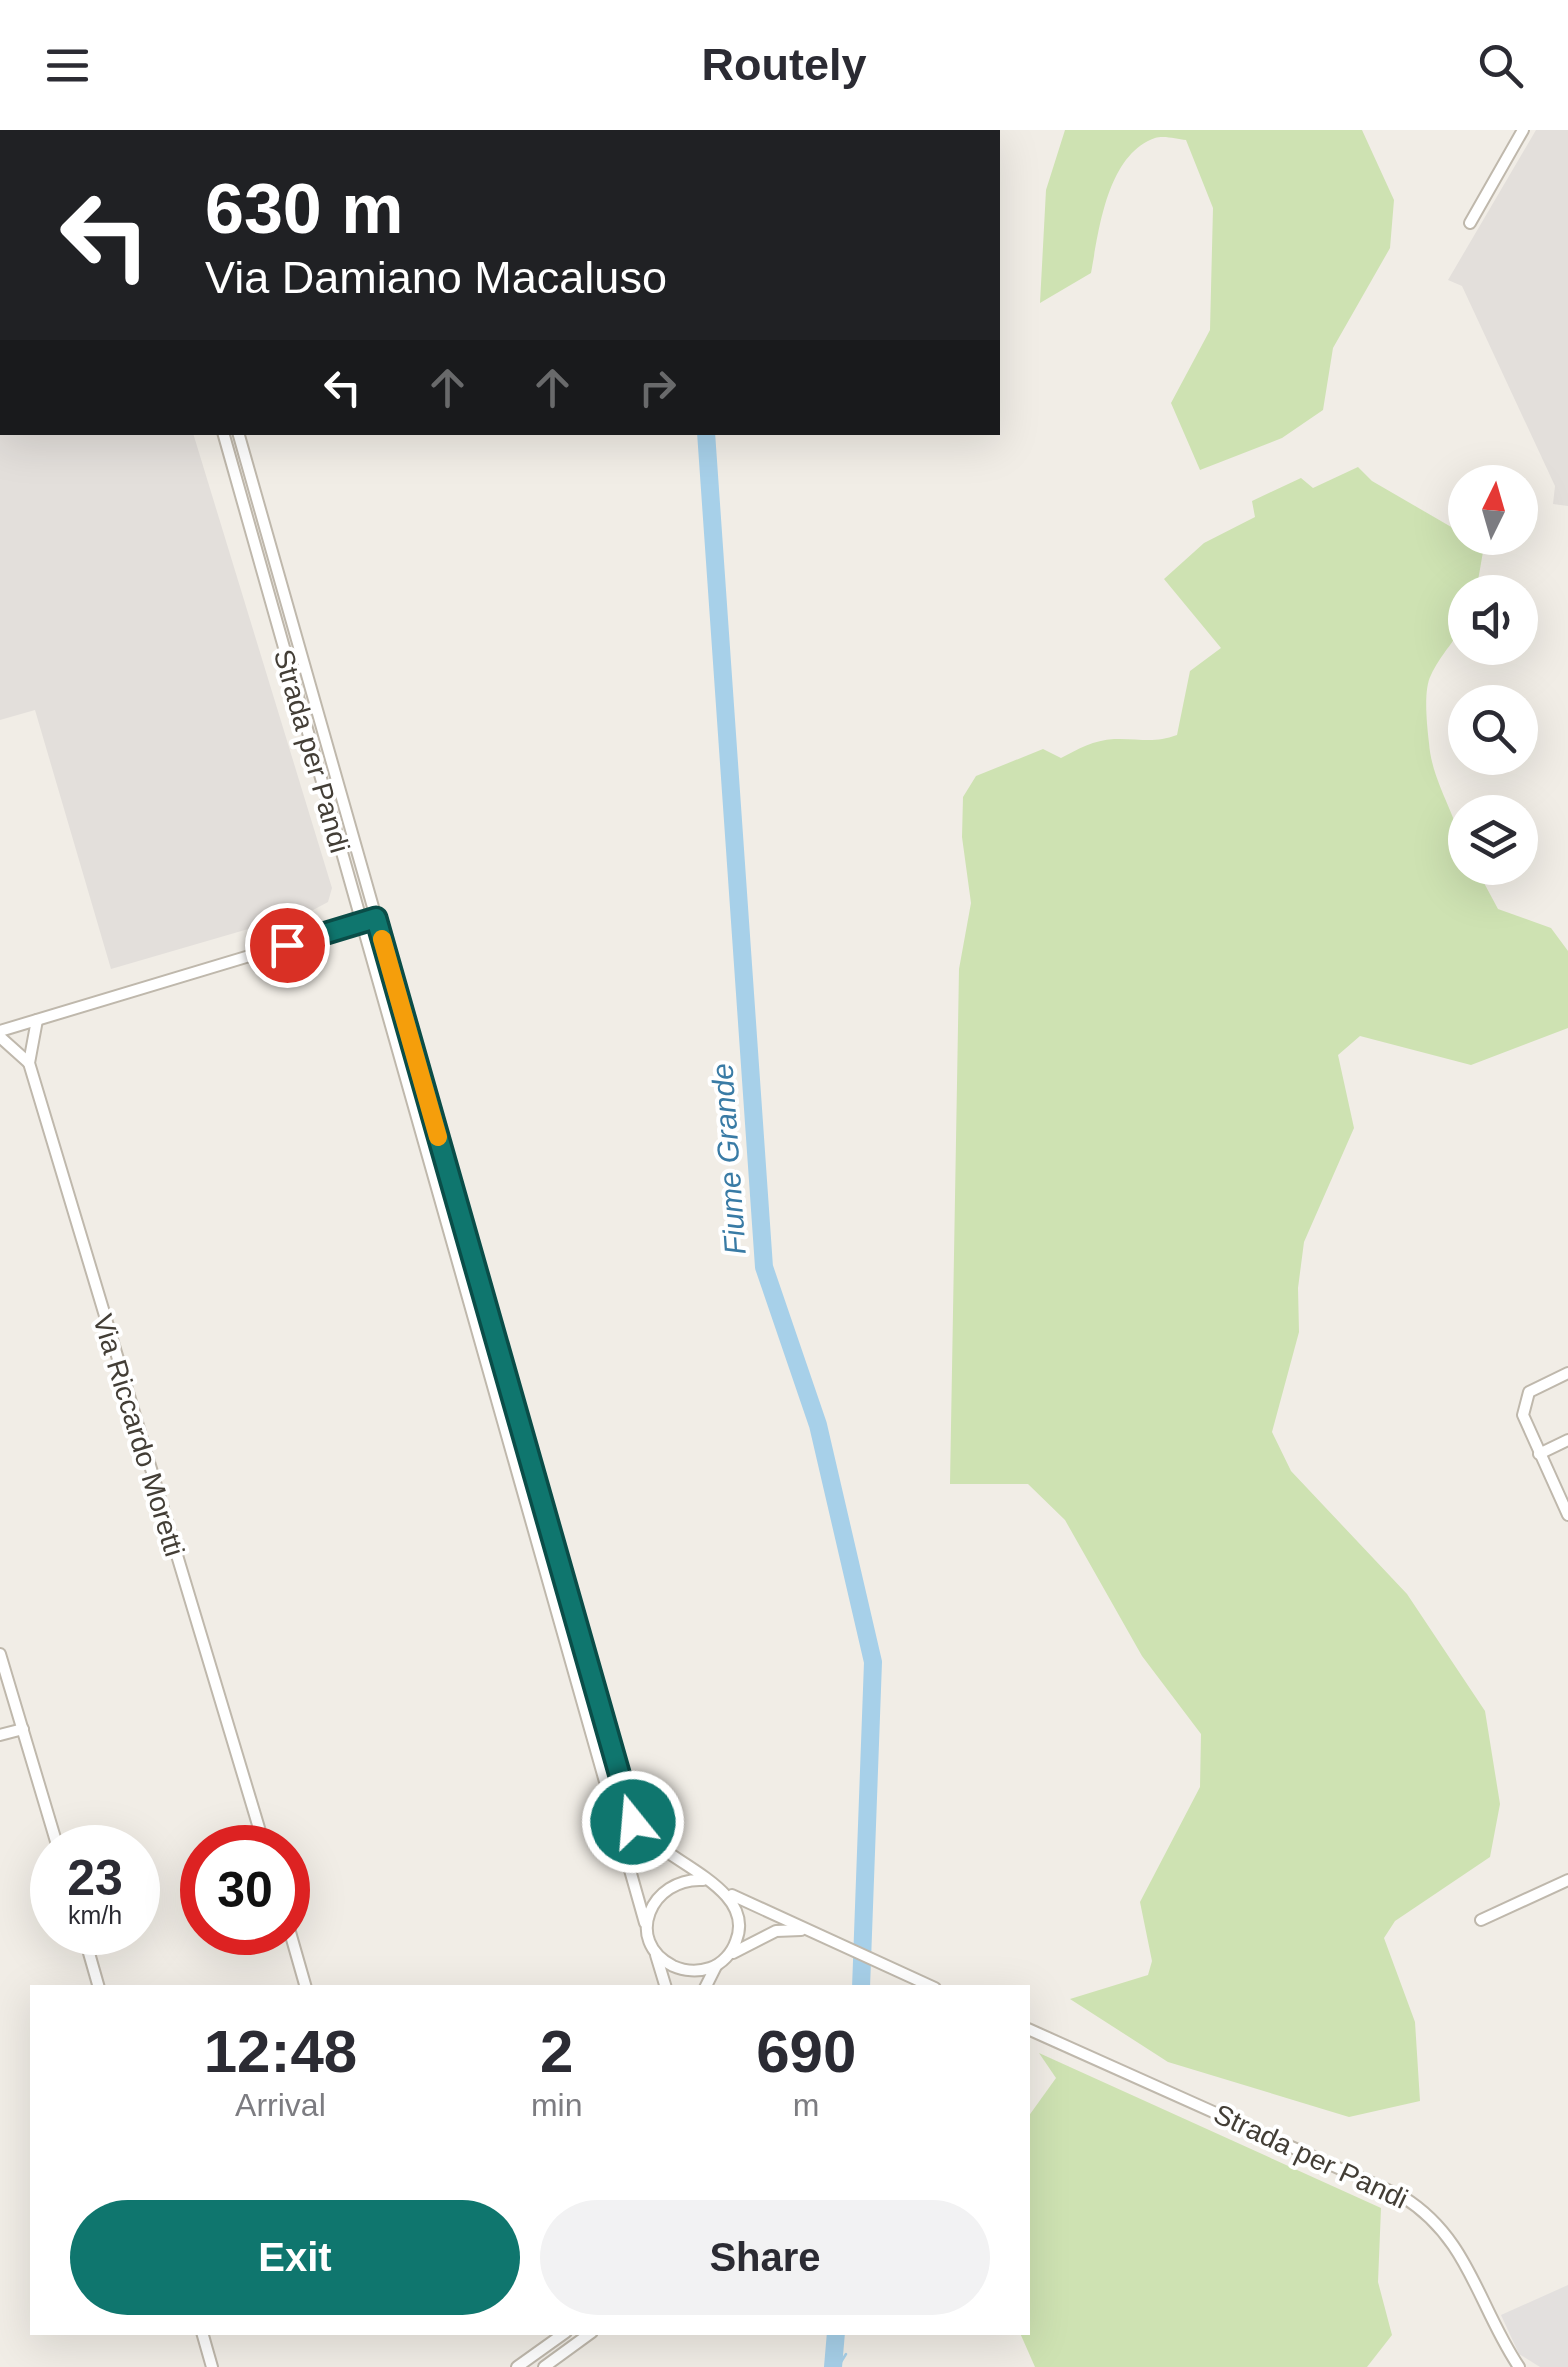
<!DOCTYPE html>
<html lang="en">
<head>
<meta charset="utf-8">
<style>
	:root { --surface:#fff; --page:#f2f2f3; --text:#2b2b33; --muted:#7c7c81; --accent:#0f766e }
	body { margin:0; font-family:Arial,sans-serif; background:var(--page); color:var(--text); height:100vh; display:flex; flex-direction:column; font-size:38px; white-space:nowrap }
	* { box-sizing:border-box; margin:0 }
	p { font-size:32px; color:var(--muted) }
	.icon { flex:none; width:55px; height:55px; fill:none; stroke:currentColor; stroke-width:2; stroke-linecap:round; stroke-linejoin:round }
	.map { position:relative; flex:1; overflow:hidden }
	.drawer { position:absolute; left:30px; top:1855px; width:1000px; height:350px; display:flex; flex-direction:column; background:var(--surface); border-radius:0px; box-shadow:0 10px 40px #0002 }
	.drawer>* { flex:none }
	.banner { position:absolute; left:0px; top:0px; width:1000px; height:305px; box-shadow:0 10px 40px #0002; background:#202124; color:#fff; overflow:hidden }
	.needle { width:65px; rotate:5deg }
	.buttons { position:absolute; left:1448px; top:335px; display:grid; gap:20px }
	.buttons a { display:grid; place-items:center; width:90px; height:90px; border-radius:50%; background:var(--surface); box-shadow:0 10px 40px #0002; font-size:50px }
	.speed { position:absolute; left:30px; top:1695px; display:flex; gap:20px; font-size:50px; font-weight:700; text-align:center }
	.speed>* { display:grid; place-content:center; width:130px; height:130px; border-radius:50%; background:var(--surface); box-shadow:0 10px 40px #0002; line-height:1 }
	.speed small { font-size:25px; font-weight:400 }
	.speed .limit { border:15px solid #d22; background:#fff; color:#111 }
	.pin { position:absolute; display:grid; place-items:center; width:85px; height:85px; color:#fff; margin:-42px; border:5px solid #fff; border-radius:50%; box-shadow:0 2px 10px #0007 }
	.me { position:absolute; width:110px; margin:-55px; rotate:343deg; stroke-linejoin:round; filter:drop-shadow(0 0 8px #0008) }
	.turn { display:flex; align-items:center; gap:35px; height:210px; padding:0 40px; font-size:45px }
	.turn .icon { width:130px; height:130px; stroke-width:2.5 }
	.turn b { display:block; font-size:70px; line-height:85px }
	.lanes { display:flex; align-items:center; height:95px; padding:0 40px; background:#0003; justify-content:center; gap:50px; direction:ltr }
	.lanes .off { opacity:.35 }
	.eta { display:flex; justify-content:space-evenly; align-items:center; height:170px; text-align:center }
	.eta b { font-size:60px; font-weight:700; line-height:70px }
	.action { display:flex; gap:20px; margin-top:auto; padding:20px 40px }
	.action a { flex:1; height:115px; border-radius:60px; background:var(--accent); color:#fff; font-size:40px; font-weight:700; line-height:115px; text-align:center }
	.action a+a { background:var(--page); color:var(--text) }
	header { display:flex; justify-content:space-between; align-items:center; height:130px; padding:0 40px; background:var(--surface); font-size:45px; font-weight:700 }
	.map>svg:first-child { display:block }
	.industrial { fill:#e3dfdb }
	.green { fill:#cee2b2 }
	.parking { fill:#e3e0de }
	.lines { fill:none; stroke-linecap:round; stroke-linejoin:round }
	.stream { stroke:#a7d0e9; stroke-width:2.5 }
	.river { stroke:#a7d0e9; stroke-width:18 }
	.street-casing { stroke:#bfb8ac; stroke-width:14 }
	.secondary-casing { stroke:#cdbe99; stroke-width:19 }
	.street { stroke:#fff; stroke-width:10 }
	.secondary { stroke:#f9ecc8; stroke-width:15 }
	.route-casing { stroke:#0a4d48; stroke-width:25 }
	.route { stroke:#0f766e; stroke-width:18 }
	.slow { stroke:#f59e0b; stroke-width:18 }
	.labels { text-anchor:middle; stroke-width:8; stroke-linejoin:round; paint-order:stroke }
	.street-label { font-size:28px; fill:#433e36; stroke:#fff }
	.water-label { font-size:30px; font-style:italic; fill:#397ba5; stroke:#fff }
</style>
</head>
<body>
<header><svg class="icon" aria-label="menu" viewBox="0 0 24 24"><path d="M4 6h16M4 12h16M4 18h16"/></svg>Routely<svg class="icon" aria-label="search" viewBox="0 0 24 24"><circle cx="10" cy="10" r="6"/><path d="M15 15l6 6"/></svg></header>
<div class="map">
<svg width="1568" height="2237" viewBox="0 0 1568 2237">
	<rect width="100%" height="100%" fill="#f1ede6"/>
	<g class="industrial">
		<path d="M 1536,0 L 1568,0 L 1568,376 L 1553,374 L 1555,356 L 1462,156 L 1448,150 Z"/>
		<path d="M 0,183 L 2,302 L 193,303 L 332,758 L 328,772 L 313,780 L 111,839 L 35,580 L 0,590 Z"/>
	</g>
	<g class="green">
		<path d="M 1065,0 L 1362,0 L 1394,70 L 1390,118 L 1333,218 L 1323,280 L 1282,308 L 1200,340 L 1171,273 L 1210,200 L 1213,78 L 1186,10 C 1177,9 1164,5 1155,8 C 1107,25 1099,100 1091,143 L 1040,173 L 1046,60 Z"/>
		<path d="M 1358,337 L 1372,351 L 1484,416 L 1476,462 L 1465,462 C 1465,511 1451,506 1431,545 C 1423,560 1427,595 1429,613 C 1432,657 1465,695 1465,738 L 1476,738 L 1498,779 L 1551,798 L 1568,821 L 1568,898 L 1471,935 L 1360,906 L 1338,925 L 1354,998 L 1304,1112 L 1298,1158 L 1299,1202 L 1272,1302 L 1291,1341 L 1407,1464 L 1485,1581 L 1500,1674 L 1490,1727 L 1395,1791 L 1384,1808 L 1415,1892 L 1420,1971 L 1349,1987 L 1168,1932 L 1070,1869 L 1148,1845 L 1152,1831 L 1140,1772 L 1200,1657 L 1201,1604 L 1142,1526 L 1065,1390 L 1028,1354 L 950,1354 L 959,839 L 971,773 L 962,707 L 963,667 L 976,646 L 1043,619 L 1061,628 C 1078,619 1094,610 1114,609 C 1139,608 1153,614 1177,605 L 1190,541 L 1221,518 L 1164,449 L 1204,413 L 1255,387 L 1252,371 L 1301,348 L 1313,358 Z"/>
		<path d="M 1039,1923 L 1381,2078 L 1378,2152 L 1392,2205 L 1367,2237 L 1035,2237 L 1020,2203 L 1028,2202 L 1028,1987 L 1056,1948 Z"/>
	</g>
	<path class="parking" d="M 1568,2155 L 1568,2237 L 1540,2237 L 1519,2224 L 1501,2185 Z"/>
	<g class="lines">
		<path class="stream" d="M 838,2237 L 846,2224"/>
		<g class="river">
			<path d="M 895,2 L 896,0"/>
			<path d="M 706,302 L 764,1137 L 818,1295 L 873,1532 L 861,1858"/>
			<path d="M 833,2237 L 836,2202"/>
		</g>
		<defs>
			<g id="street">
				<path d="M 61,0 L 63,2"/>
				<path d="M 178,2 L 178,0"/>
				<path d="M 1470,93 L 1523,0"/>
				<path d="M 223,302 L 645,1793"/>
				<path d="M 238,302 L 633,1692 C 659,1731 758,1756 736,1811 C 732,1823 722,1834 710,1838 C 698,1842 684,1841 673,1836 C 623,1811 651,1747 703,1750"/>
				<path d="M 37,890 L 29,933 L 265,1718"/>
				<path d="M 0,901 L 376,788"/>
				<path d="M 0,907 L 29,933"/>
				<path d="M 1568,1243 L 1529,1262 L 1523,1285 L 1568,1385"/>
				<path d="M 1539,1324 L 1568,1310"/>
				<path d="M 0,1524 L 58,1718"/>
				<path d="M 0,1605 L 23,1599"/>
				<path d="M 732,1765 L 935,1858"/>
				<path d="M 1481,1790 L 1568,1750"/>
				<path d="M 288,1795 L 306,1858"/>
				<path d="M 83,1802 L 99,1858"/>
				<path d="M 733,1823 L 776,1801 L 801,1800"/>
				<path d="M 656,1825 L 666,1858"/>
				<path d="M 705,1858 L 716,1836"/>
				<path d="M 1028,1899 L 1403,2067 C 1469,2108 1478,2176 1519,2237"/>
				<path d="M 202,2202 L 212,2237"/>
				<path d="M 517,2237 L 566,2202"/>
				<path d="M 544,2237 L 592,2202"/>
			</g>
			<g id="secondary">
				<path d="M 19,2 L 22,0"/>
				<path d="M 167,2 L 170,0"/>
				<path d="M 0,16 L 2,14"/>
				<path d="M 0,43 L 2,41"/>
			</g>
		</defs>
		<use href="#street" class="street-casing"/>
		<use href="#secondary" class="secondary-casing"/>
		<use href="#street" class="street"/>
		<use href="#secondary" class="secondary"/>
	</g>
	<g class="lines">
		<defs>
			<path id="route" d="M 287,815 L 376,788 L 633,1692"/>
		</defs>
		<use href="#route" class="route-casing"/>
		<use href="#route" class="route"/>
		<path class="slow" d="M 382,809 L 438,1007"/>
	</g>
	<g class="labels">
		<g class="street-label">
			<text transform="translate(312 621) rotate(74)" y="10">Strada per Pandi</text>
			<text transform="translate(139 1305) rotate(73)" y="10">Via Riccardo Moretti</text>
			<text transform="translate(1311 2026) rotate(25)" y="10">Strada per Pandi</text>
		</g>
		<g class="water-label">
			<text transform="translate(729 1029) rotate(-94)" y="10">Fiume Grande</text>
		</g>
	</g>
</svg>
<div class="buttons">
<a><svg class="needle" viewBox="-14 -14 28 28"><path d="M0-13l5 13h-10z" fill="#e53935"/><path d="M0 13l5-13h-10z" fill="#7c7c81"/></svg></a>
<a><svg class="icon" aria-label="sound" viewBox="0 0 24 24"><path d="M4 9h4l5-4v14l-5-4H4zM17 9q2 3 0 6"/></svg></a>
<a><svg class="icon" aria-label="search" viewBox="0 0 24 24"><circle cx="10" cy="10" r="6"/><path d="M15 15l6 6"/></svg></a>
<a><svg class="icon" aria-label="layers" viewBox="0 0 24 24"><path d="M12 4l9 5-9 5-9-5zM3 14l9 5 9-5"/></svg></a>
</div>
<div class="speed"><div>23<small>km/h</small></div><div class="limit">30</div></div>
<div class="pin" style="left:287px;top:815px;background:#d93025"><svg class="icon" aria-label="arrive" viewBox="0 0 24 24"><path d="M6 21V4h12l-3 4 3 4H6"/></svg></div>
<svg class="me" style="left:633px;top:1692px" viewBox="-20 -20 40 40"><circle r="17" fill="#0f766e" stroke="#fff" stroke-width="3"/><path d="M0-11L8 9 0 5-8 9z" fill="#fff"/></svg>
<div class="banner">
<div class="turn"><svg class="icon" aria-label="left" viewBox="0 0 24 24"><path d="M17 20v-9H6M10 6l-5 5 5 5"/></svg><div><b>630 m</b>Via Damiano Macaluso</div></div>
<div class="lanes"><svg class="icon" aria-label="left" viewBox="0 0 24 24"><path d="M17 20v-9H6M10 6l-5 5 5 5"/></svg><svg class="icon off" aria-label="ahead" viewBox="0 0 24 24"><path d="M12 20V5M6 11l6-6 6 6"/></svg><svg class="icon off" aria-label="ahead" viewBox="0 0 24 24"><path d="M12 20V5M6 11l6-6 6 6"/></svg><svg class="icon off" aria-label="right" viewBox="0 0 24 24"><path d="M7 20v-9h11M14 6l5 5-5 5"/></svg></div>
</div>
<section class="drawer">
<div class="eta">
<div><b>12:48</b><p>Arrival</p></div>
<div><b>2</b><p>min</p></div>
<div><b>690</b><p>m</p></div>
</div>
<div class="action"><a>Exit</a><a>Share</a></div>
</section>
</div>
</body>
</html>
